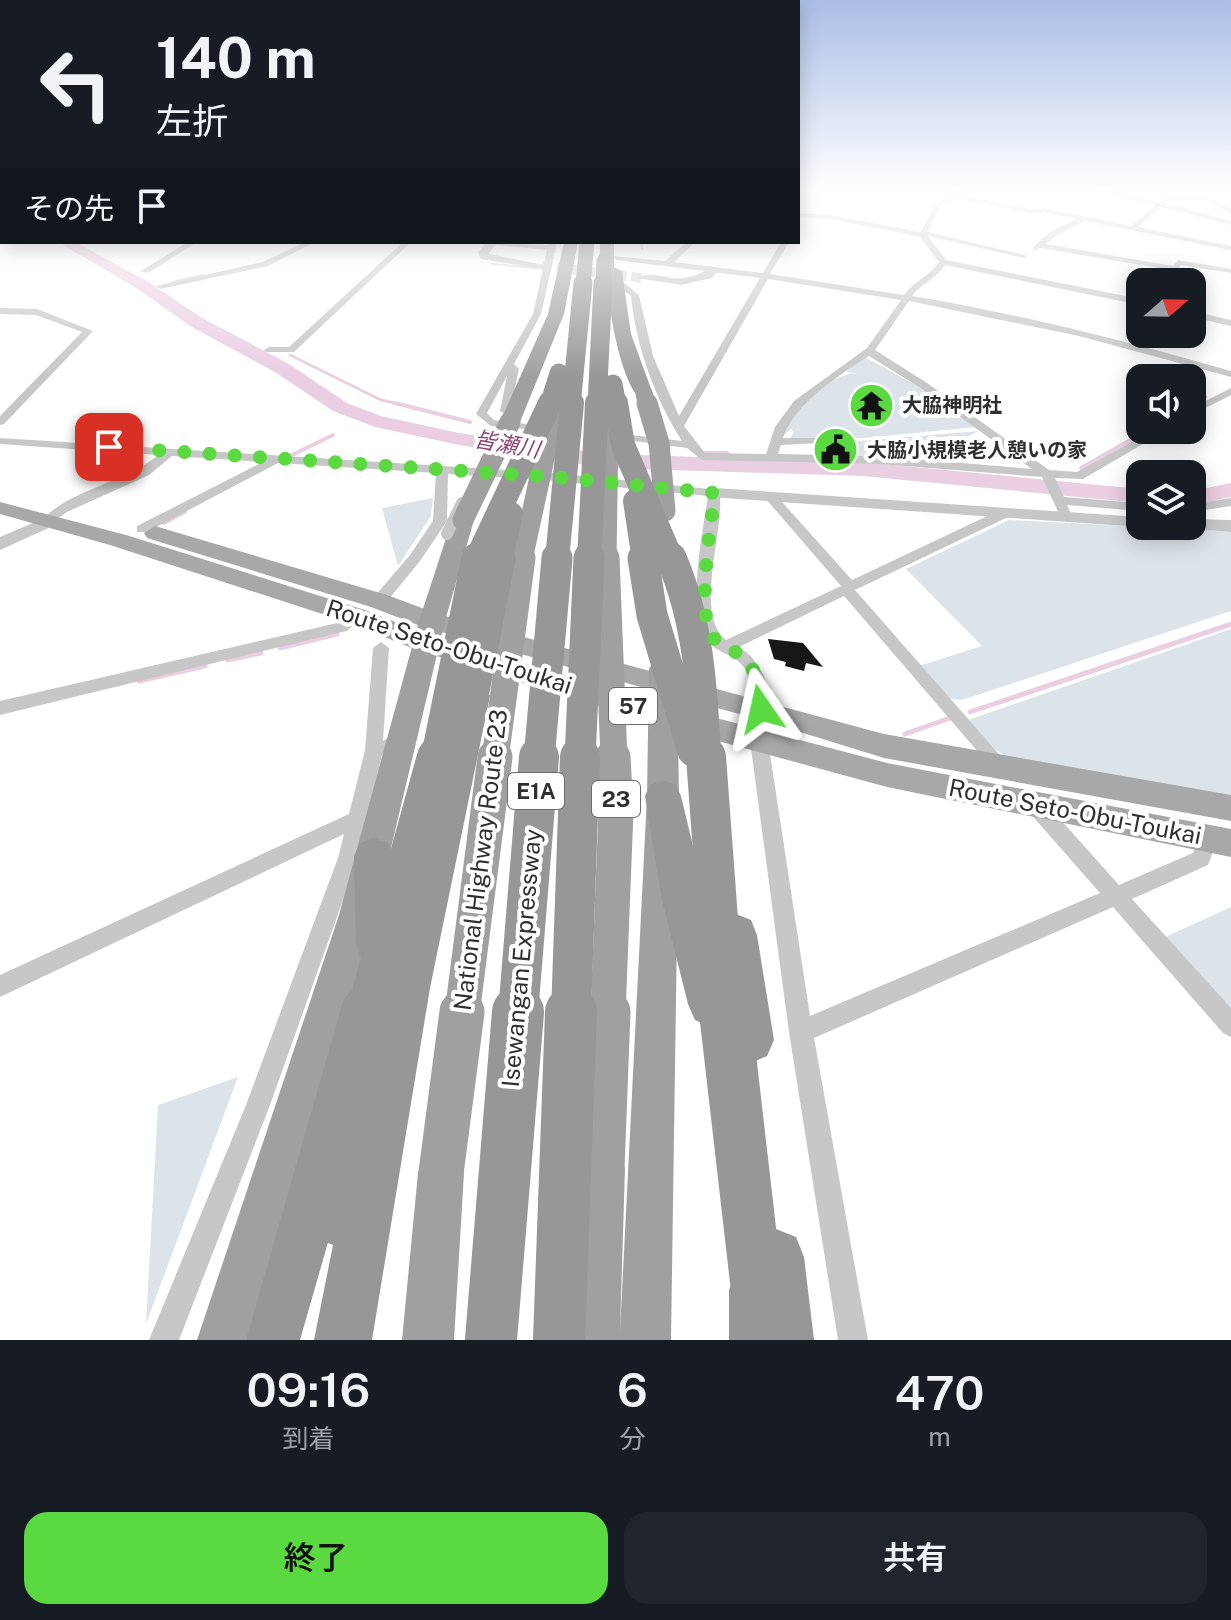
<!DOCTYPE html>
<html lang="ja">
<head>
<meta charset="utf-8">
<style>
	:root { --surface:#171b24; --page:#20242c; --text:#f1f3f6; --muted:#9ea1a6; --accent:#5ad941 }
	body { margin:0; font-family:"Public Sans","Noto Sans JP",sans-serif; background:var(--page); color:var(--text); height:100vh; display:flex; flex-direction:column; font-size:30px; white-space:nowrap }
	* { box-sizing:border-box; margin:0 }
	p { font-size:26px; color:var(--muted) }
	.icon { flex:none; width:44px; height:44px; fill:none; stroke:currentColor; stroke-width:2; stroke-linecap:round; stroke-linejoin:round }
	.map { position:relative; height:1340px; overflow:hidden }
	.side { display:flex; flex-direction:column; background:var(--surface); flex:1 }
	.side>* { flex:none }
	.top-card { position:absolute; left:0px; top:0px; width:800px; height:244px; box-shadow:0 4px 20px #0003; background:#171b24; color:var(--text); overflow:hidden }
	.needle { width:52px; rotate:70deg }
	.controls { position:absolute; left:1126px; top:268px; display:grid; gap:16px }
	.controls a { display:grid; place-items:center; width:80px; height:80px; border-radius:16px; background:var(--surface); box-shadow:0 4px 20px #0003; font-size:40px }
	.pin { position:absolute; display:grid; place-items:center; width:68px; height:68px; color:#fff; margin:-34px; border-radius:16px; box-shadow:0 4px 12px #0006 }
	.me { position:absolute; width:88px; margin:-44px; rotate:349deg; stroke-linejoin:round; filter:drop-shadow(0 0 6px #0008) }
	.turn { display:flex; align-items:center; gap:28px; height:168px; padding:0 24px; font-size:36px }
	.turn .icon { width:104px; height:104px; stroke-width:2.5 }
	.turn b { display:block; font-size:56px; line-height:68px }
	.then { display:flex; align-items:center; height:76px; padding:0 24px; background:#0003; gap:16px; font-size:30px }
	.eta { display:flex; justify-content:space-evenly; align-items:center; height:136px; text-align:center }
	.eta b { font-size:48px; font-weight:600; line-height:56px }
	.action { display:flex; gap:16px; margin-top:auto; padding:16px 24px }
	.action a { flex:1; height:92px; border-radius:24px; background:var(--accent); color:#111; font-size:32px; font-weight:600; line-height:92px; text-align:center }
	.action a+a { background:var(--page); color:var(--text) }
	.map>svg:first-child { display:block }
	.green { fill:#dde4e9 }
	.lines { fill:none; stroke-linecap:round; stroke-linejoin:round }
	.stream-far3 { stroke:#eacee2; stroke-width:2 }
	.stream-far2 { stroke:#eacee2; stroke-width:3 }
	.stream-far1 { stroke:#eacee2; stroke-width:4 }
	.stream { stroke:#eacee2; stroke-width:5 }
	.river { fill:#eacee2; fill-rule:evenodd }
	.building { fill:#171717 }
	.tertiary-tunnel { stroke:#d6d6d6; stroke-width:10; stroke-dasharray:10 5; stroke-linecap:butt }
	.minor { fill:#c7c7c7; fill-rule:evenodd }
	.tertiary { fill:#c7c7c7; fill-rule:evenodd }
	.primary { fill:#a8a8a8; fill-rule:evenodd }
	.trunk { fill:#a0a0a0; fill-rule:evenodd }
	.motorway { fill:#979797; fill-rule:evenodd }
	.minor-bridge { stroke:#c7c7c7; stroke-width:12 }
	.trunk-bridge-far4 { stroke:#a0a0a0; stroke-width:17 }
	.trunk-bridge-far3 { stroke:#a0a0a0; stroke-width:21 }
	.trunk-bridge-far2 { stroke:#a0a0a0; stroke-width:27 }
	.trunk-bridge-far1 { stroke:#a0a0a0; stroke-width:35 }
	.trunk-bridge { stroke:#a0a0a0; stroke-width:45 }
	.motorway-bridge-far5 { stroke:#979797; stroke-width:15 }
	.motorway-bridge-far4 { stroke:#979797; stroke-width:19 }
	.motorway-bridge-far3 { stroke:#979797; stroke-width:24 }
	.motorway-bridge-far2 { stroke:#979797; stroke-width:31 }
	.motorway-bridge-far1 { stroke:#979797; stroke-width:40 }
	.motorway-bridge { stroke:#979797; stroke-width:52 }
	.route { stroke:#5ad941; stroke-width:14; stroke-dasharray:0 25.2 }
	.labels { text-anchor:middle; stroke-width:8; stroke-linejoin:round; paint-order:stroke }
	.far-poi-label { font-size:20px; font-weight:bold; fill:#303030; stroke:#fff; text-anchor:start }
	.far-water-label { font-size:22px; font-style:italic; fill:#8d4477; stroke:#fff }
	.shield { fill:#fff; stroke:#6e6e6e; stroke-width:2 }
	.shield-label { font-size:22px; font-weight:bold; fill:#303030 }
	.street-label { font-size:24px; fill:#303030; stroke:#fff }
</style>
</head>
<body>
<div class="map">
<svg width="1231" height="1340" viewBox="0 0 1231 1340">
	<rect width="100%" height="100%" fill="#fff"/>
	<g class="green">
		<path d="M 863,356 L 916,385 L 976,427 L 853,439 L 789,440 L 794,432 L 791,429 L 781,438 C 788,409 827,374 857,373 L 846,372 Z"/>
		<path d="M 979,431 L 920,459 L 855,455 L 848,442 Z"/>
		<path d="M 433,498 L 431,516 L 398,566 L 382,508 Z"/>
		<path d="M 1009,520 L 1231,531 L 1231,611 L 962,700 L 949,699 L 919,666 L 982,646 L 906,569 Z"/>
		<path d="M 1231,629 L 1231,796 L 1005,756 L 992,747 L 968,720 Z"/>
		<path d="M 1231,907 L 1231,1014 L 1163,938 Z"/>
		<path d="M 238,1077 L 146,1324 L 158,1105 Z"/>
	</g>
	<g class="lines">
		<g class="stream-far3">
			<path d="M 641,242 L 642,249"/>
			<path d="M 542,243 L 545,242"/>
			<path d="M 492,264 L 537,268"/>
			<path d="M 172,282 L 203,275"/>
		</g>
		<g class="stream-far2">
			<path d="M 290,355 L 381,400 L 403,405"/>
			<path d="M 1192,405 L 1206,397"/>
		</g>
		<g class="stream-far1">
			<path d="M 395,403 L 470,422"/>
			<path d="M 1192,405 L 1195,403"/>
			<path d="M 704,453 L 727,453"/>
			<path d="M 290,456 L 333,435"/>
			<path d="M 1081,468 L 1148,430"/>
			<path d="M 164,523 L 185,512"/>
		</g>
		<g class="stream">
			<path d="M 280,648 L 337,634"/>
			<path d="M 228,660 L 261,653"/>
			<path d="M 139,681 L 205,666"/>
			<path d="M 970,712 L 1231,624"/>
			<path d="M 905,734 L 950,718"/>
		</g>
		<g class="river">
			<path d="M 0,213 L 2,214 L 2,222 L 0,221 Z"/>
			<path d="M 58,242 L 75,242 L 150,283 L 202,318 L 289,364 L 347,403 L 381,416 L 459,433 L 605,454 L 863,462 L 1140,489 L 1140,503 L 863,476 L 605,468 L 459,445 L 375,427 L 333,411 L 275,372 L 190,326 L 138,289 Z"/>
			<path d="M 1231,483 L 1231,497 L 1192,505 L 1192,491 Z"/>
		</g>
	</g>
	<path class="building" d="M 768,639 L 803,643 L 823,667 L 806,663 L 804,671 L 785,666 L 786,662 L 774,659 Z"/>
	<g class="lines">
		<path class="tertiary-tunnel" d="M 542,266 L 643,278"/>
		<g class="minor">
			<path d="M 957,190 L 965,190 L 958,195 L 1034,210 L 1043,208 L 1131,226 L 1155,205 L 1092,190 L 1105,190 L 1159,202 L 1168,196 L 1206,196 L 1231,209 L 1231,214 L 1205,200 L 1169,200 L 1165,203 L 1231,221 L 1231,225 L 1161,207 L 1138,227 L 1231,246 L 1231,250 L 1085,221 L 1056,236 L 1046,244 L 1173,266 L 1178,260 L 1231,269 L 1231,273 L 1181,265 L 1176,271 L 1041,248 L 1033,251 L 1033,247 L 1050,232 L 1077,219 L 1043,212 L 1034,214 L 953,198 L 940,206 L 928,232 L 1028,256 L 1024,258 L 928,236 L 946,260 L 1140,299 L 1140,305 L 945,265 C 937,279 921,283 912,296 C 1020,314 1126,341 1231,371 L 1231,377 L 1079,336 L 909,301 L 875,350 L 927,383 L 1049,470 L 1077,472 L 1153,430 L 1167,430 L 1083,479 L 1055,478 L 1064,497 L 1140,503 L 1140,511 L 1067,505 L 1073,518 L 1067,522 L 1061,518 L 1042,477 L 880,464 L 702,460 L 687,448 L 610,438 L 610,434 L 614,433 L 682,441 C 655,399 636,346 631,296 L 612,282 L 612,278 L 618,278 L 639,295 L 653,356 L 679,416 L 760,278 L 616,260 L 613,256 L 665,261 L 687,242 L 695,242 L 674,262 L 763,273 L 781,242 L 789,242 L 770,274 L 904,295 C 915,280 930,276 939,262 L 920,237 L 831,219 L 798,217 L 798,213 L 831,215 L 921,232 L 935,204 ZM 768,279 L 901,300 L 867,348 L 794,401 L 775,427 L 766,454 L 705,453 L 684,426 ZM 869,356 L 919,387 L 1032,469 L 880,456 L 778,454 L 781,445 L 821,443 L 821,439 L 817,438 L 783,438 C 794,404 840,374 869,356 Z"/>
			<rect x="0" y="208" width="2" height="4"/>
			<path d="M 188,242 L 197,242 L 148,273 L 141,271 Z"/>
			<path d="M 305,242 L 315,242 L 268,266 L 160,289 L 156,286 L 263,262 Z"/>
			<path d="M 403,242 L 411,242 L 294,352 L 266,352 L 264,350 L 269,347 L 289,347 Z"/>
			<path d="M 466,242 L 548,245 L 549,242 L 557,242 L 541,314 L 514,364 L 519,369 L 510,411 L 505,414 L 500,411 L 507,376 L 487,413 L 494,420 L 551,427 L 551,431 L 491,426 L 476,414 L 533,314 L 547,250 Z"/>
			<path d="M 0,308 L 37,309 L 93,331 L 4,424 L 0,425 L 0,416 L 82,332 L 36,315 L 0,314 Z"/>
			<path d="M 1192,311 L 1231,320 L 1231,326 L 1192,317 Z"/>
			<path d="M 1231,388 L 1231,395 L 1192,415 L 1192,408 Z"/>
			<path d="M 0,438 L 554,473 L 719,490 C 727,524 692,614 726,640 L 841,586 L 766,499 L 766,493 L 774,493 L 852,580 L 998,511 L 1008,511 L 1008,517 L 855,590 L 1012,769 L 1009,774 L 1003,776 L 997,774 L 844,596 L 739,647 C 760,659 775,691 767,714 L 755,714 C 748,699 753,680 743,666 C 733,654 718,653 708,642 C 685,614 703,531 708,496 L 554,481 L 448,474 L 447,521 L 420,561 L 384,605 L 374,605 L 372,601 L 374,597 L 410,555 L 433,521 L 436,473 L 278,463 L 147,532 L 137,532 L 137,526 L 263,462 L 172,456 L 149,475 L 67,512 L 47,526 L 40,522 C 69,489 124,484 158,455 L 0,444 Z"/>
			<path d="M 1231,498 L 1231,506 L 1192,512 L 1192,504 Z"/>
			<path d="M 356,611 L 361,612 L 363,616 L 347,631 L 342,632 L 0,715 L 0,701 L 337,623 Z"/>
			<path d="M 381,642 L 389,648 L 383,741 L 401,729 L 407,731 L 410,736 L 396,751 L 382,755 L 358,858 L 270,1105 L 179,1340 L 149,1340 L 246,1105 L 338,858 L 344,834 L 0,997 L 0,975 L 349,814 L 365,750 L 373,648 Z"/>
			<path d="M 759,734 L 765,736 L 768,741 L 810,1016 L 1100,893 L 1028,811 L 1026,805 L 1028,799 L 1035,797 L 1042,799 L 1119,885 L 1193,853 L 1201,833 L 1208,830 L 1215,833 L 1218,839 L 1208,865 L 1132,899 L 1231,1008 L 1231,1037 L 1223,1033 L 1113,907 L 814,1038 L 868,1340 L 838,1340 L 789,1032 L 750,741 L 753,736 Z"/>
		</g>
		<g class="tertiary">
			<path d="M 486,242 L 496,243 L 489,254 L 548,266 L 542,269 L 481,259 L 478,253 Z"/>
			<path d="M 712,267 L 718,270 L 712,278 L 681,285 L 637,278 C 650,270 668,280 682,278 C 695,277 703,272 712,267 Z"/>
			<path d="M 715,488 L 1140,517 L 1140,526 L 1146,526 L 1140,527 L 709,497 L 709,489 Z"/>
			<path d="M 47,517 L 53,518 L 53,526 L 0,550 L 0,537 Z"/>
			<path d="M 1192,519 L 1231,520 L 1231,532 L 1186,528 L 1192,526 Z"/>
		</g>
		<g class="primary">
			<path d="M 0,502 L 126,535 L 365,610 L 434,637 L 663,704 L 887,763 L 1231,829 L 1231,857 L 887,787 L 663,726 L 417,650 L 347,622 L 110,545 L 0,514 Z"/>
			<path d="M 155,526 L 387,595 L 438,614 L 884,734 L 1231,795 L 1231,821 L 884,758 L 761,720 L 423,627 L 371,607 L 147,538 L 144,533 Z"/>
		</g>
		<g class="trunk">
			<path d="M 564,242 L 578,242 L 564,314 L 520,422 L 517,426 L 503,426 L 500,422 L 548,314 Z"/>
			<path d="M 600,242 L 614,242 L 614,267 L 622,271 L 631,334 L 653,394 L 651,398 L 644,400 C 624,394 610,317 609,297 L 599,293 Z"/>
			<path d="M 463,513 L 474,520 L 445,621 L 375,915 L 249,1340 L 197,1340 L 339,915 L 419,621 L 452,520 Z"/>
			<path d="M 663,659 L 673,662 L 677,669 L 679,796 L 671,1340 L 568,1340 L 579,1168 L 586,1152 L 602,1145 L 618,1152 L 625,1168 L 620,1332 L 647,796 L 649,669 L 653,662 Z"/>
			<path d="M 441,1150 L 457,1157 L 464,1173 L 454,1340 L 402,1340 L 418,1173 L 425,1157 Z"/>
		</g>
		<g class="motorway">
			<path d="M 473,683 L 485,687 L 490,696 L 430,988 L 372,1340 L 314,1340 L 333,1245 L 323,1241 L 315,1222 L 334,1118 L 341,1100 L 359,1093 L 364,1095 L 393,958 L 377,966 L 362,960 L 356,945 L 354,856 L 360,843 L 374,838 L 388,843 L 394,856 L 398,937 L 456,696 L 461,687 Z"/>
			<path d="M 663,780 L 676,785 L 681,796 L 716,942 L 721,920 L 736,914 L 751,920 L 757,935 L 774,1040 L 767,1056 L 751,1063 L 735,1056 L 725,1021 L 711,1027 L 695,1020 L 688,1004 L 662,900 L 645,796 L 650,785 Z"/>
			<path d="M 776,1229 L 796,1237 L 804,1257 L 814,1340 L 729,1340 L 729,1290 L 737,1270 L 749,1265 L 756,1237 Z"/>
		</g>
		<path class="minor-bridge" d="M 447,534 L 462,503"/>
		<g class="trunk-bridge-far4">
			<path d="M 644,394 L 647,405"/>
			<path d="M 556,405 L 558,395"/>
		</g>
		<g class="trunk-bridge-far3">
			<path d="M 647,403 L 659,443 L 665,511"/>
			<path d="M 463,520 L 510,422"/>
			<path d="M 522,560 L 556,403"/>
			<path d="M 606,560 L 608,429"/>
		</g>
		<g class="trunk-bridge-far2">
			<path d="M 606,558 L 614,759"/>
			<path d="M 495,759 L 522,558"/>
		</g>
		<g class="trunk-bridge-far1">
			<path d="M 462,1014 L 495,757"/>
			<path d="M 608,1014 L 616,811 L 613,757"/>
		</g>
		<g class="trunk-bridge">
			<path d="M 602,1168 L 608,1012"/>
			<path d="M 441,1173 L 462,1012"/>
		</g>
		<g class="motorway-bridge-far5">
			<path d="M 583,285 L 587,242"/>
			<path d="M 603,285 L 604,261"/>
		</g>
		<g class="motorway-bridge-far4">
			<path d="M 613,384 L 617,405"/>
			<path d="M 549,405 L 559,373"/>
			<path d="M 571,405 L 583,283"/>
			<path d="M 597,405 L 603,283"/>
		</g>
		<g class="motorway-bridge-far3">
			<path d="M 616,403 L 623,445 L 672,560"/>
			<path d="M 635,501 L 644,560"/>
			<path d="M 476,560 L 550,403"/>
			<path d="M 500,560 L 511,514"/>
			<path d="M 557,560 L 572,403"/>
			<path d="M 589,560 L 597,403"/>
		</g>
		<g class="motorway-bridge-far2">
			<path d="M 643,558 L 652,615 L 693,751"/>
			<path d="M 671,558 C 699,622 702,690 706,759"/>
			<path d="M 473,696 L 500,558"/>
			<path d="M 436,759 L 477,558"/>
			<path d="M 539,759 L 557,558"/>
			<path d="M 580,759 L 589,558"/>
		</g>
		<g class="motorway-bridge-far1">
			<path d="M 706,757 L 725,1014"/>
			<path d="M 366,1014 L 437,757"/>
			<path d="M 518,1014 L 539,757"/>
			<path d="M 571,1014 L 580,757"/>
		</g>
		<g class="motorway-bridge">
			<path d="M 725,1012 L 757,1290"/>
			<path d="M 273,1340 L 367,1012"/>
			<path d="M 491,1340 L 518,1012"/>
			<path d="M 559,1340 L 571,1012"/>
		</g>
	</g>
	<linearGradient id="sky" x2="0" y2="1"><stop stop-color="#a9bee6"/><stop offset="0.5" stop-color="#fff"/><stop offset="1" stop-color="#fff" stop-opacity="0"/></linearGradient>
	<rect width="1231" height="378" fill="url(#sky)"/>
	<g class="lines">
		<path class="route" d="M 109,447 L 554,477 L 715,493 C 711,522 696,613 712,636 C 721,648 732,648 743,657 C 758,668 758,692 761,709"/>
	</g>
	<defs>
		<symbol id="temple-disc" viewBox="-11 -11 22 22"><circle r="9.5" fill="#5ad941" stroke="#fff"/><path d="M0-6L5-2H3V0L6.5 2.5H4V6H1.5V3h-3V6H-4V2.5H-6.5L-3 0V-2H-5Z" fill="#111"/></symbol>
		<symbol id="civic-disc" viewBox="-11 -11 22 22"><circle r="9.5" fill="#5ad941" stroke="#fff"/><path d="M-.6-6.5H3V-4.5H.6V-3L4-1V1h2V6H-6V1h2V-1L-.6-3ZM-1.2 2.5V6h2.4V2.5Z" fill="#111"/></symbol>
	</defs>
	<g fill-rule="evenodd">
		<use href="#temple-disc" x="846" y="380" width="51" height="51"/>
		<use href="#civic-disc" x="810" y="424" width="51" height="51"/>
	</g>
	<g class="labels">
		<g class="far-poi-label">
			<text x="902" y="412">大脇神明社</text>
			<text x="867" y="457">大脇小規模老人憩いの家</text>
		</g>
		<g class="far-water-label">
			<text transform="translate(507 444) rotate(10)" y="8">皆瀬川</text>
		</g>
		<g class="shield">
			<rect x="609" y="688" width="48" height="36" rx="6"/>
			<rect x="508" y="773" width="56" height="36" rx="6"/>
			<rect x="592" y="781" width="48" height="36" rx="6"/>
		</g>
		<g class="shield-label">
			<text x="633" y="714">57</text>
			<text x="536" y="799">E1A</text>
			<text x="616" y="807">23</text>
		</g>
		<g class="street-label">
			<text transform="translate(449 647) rotate(18)" y="8">Route Seto-Obu-Toukai</text>
			<text transform="translate(1075 812) rotate(11)" y="8">Route Seto-Obu-Toukai</text>
			<text transform="translate(481 860) rotate(-83)" y="8">National Highway Route 23</text>
			<text transform="translate(522 958) rotate(-85)" y="8">Isewangan Expressway</text>
		</g>
	</g>
</svg>
<div class="controls">
<a><svg class="needle" viewBox="-14 -14 28 28"><path d="M0-13l5 13h-10z" fill="#e53935"/><path d="M0 13l5-13h-10z" fill="#9ea1a6"/></svg></a>
<a><svg class="icon" aria-label="sound" viewBox="0 0 24 24"><path d="M4 9h4l5-4v14l-5-4H4zM17 9q2 3 0 6"/></svg></a>
<a><svg class="icon" aria-label="layers" viewBox="0 0 24 24"><path d="M12 4l9 5-9 5-9-5zM3 14l9 5 9-5"/></svg></a>
</div>
<div class="pin" style="left:109px;top:447px;background:#d93025"><svg class="icon" aria-label="arrive" viewBox="0 0 24 24"><path d="M6 21V4h12l-3 4 3 4H6"/></svg></div>
<svg class="me" style="left:761px;top:709px" viewBox="-20 -20 40 40"><path d="M0-17L14 15 0 8-14 15z" fill="#5ad941" stroke="#fff" stroke-width="4"/></svg>
<div class="top-card">
<div class="turn"><svg class="icon" aria-label="left" viewBox="0 0 24 24"><path d="M17 20v-9H6M10 6l-5 5 5 5"/></svg><div><b>140 m</b>左折</div></div>
<div class="then">その先<svg class="icon" aria-label="arrive" viewBox="0 0 24 24"><path d="M6 21V4h12l-3 4 3 4H6"/></svg></div>
</div>
</div>
<section class="side">
<div class="eta">
<div><b>09:16</b><p>到着</p></div>
<div><b>6</b><p>分</p></div>
<div><b>470</b><p>m</p></div>
</div>
<div class="action"><a>終了</a><a>共有</a></div>
</section>
</body>
</html>
